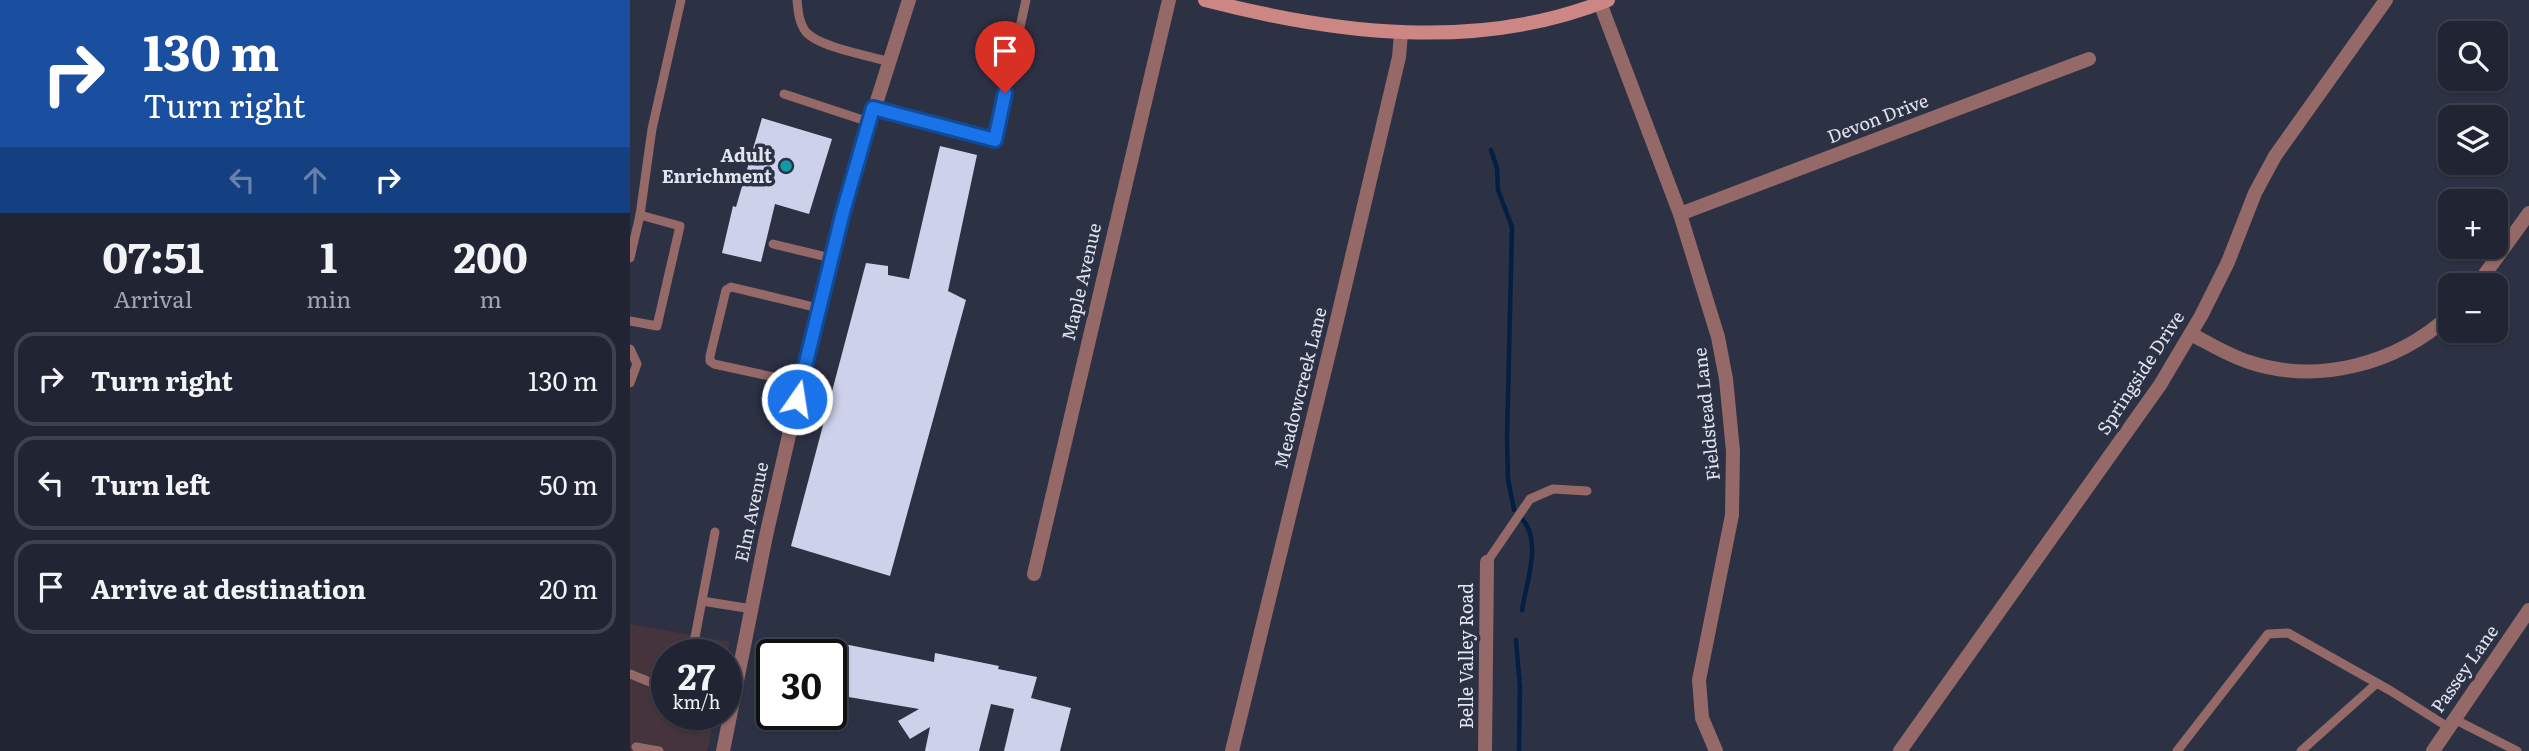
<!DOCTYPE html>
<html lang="en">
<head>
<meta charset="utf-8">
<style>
	:root { --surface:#212533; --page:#292d3b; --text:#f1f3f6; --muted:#a2a5ac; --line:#3e424e }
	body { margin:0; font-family:Literata,serif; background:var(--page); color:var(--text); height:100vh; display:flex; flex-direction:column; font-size:26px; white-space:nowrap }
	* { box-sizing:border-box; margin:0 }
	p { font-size:23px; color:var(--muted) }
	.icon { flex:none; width:38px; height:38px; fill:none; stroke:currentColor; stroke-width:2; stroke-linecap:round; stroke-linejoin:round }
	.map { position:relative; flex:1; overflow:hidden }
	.panel { display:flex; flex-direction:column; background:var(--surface); width:630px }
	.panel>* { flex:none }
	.banner { background:#1a4fa0; color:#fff; overflow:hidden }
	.buttons { position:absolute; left:1808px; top:21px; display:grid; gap:14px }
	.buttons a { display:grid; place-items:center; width:70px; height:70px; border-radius:14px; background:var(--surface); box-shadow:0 2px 5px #0004,0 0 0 2px var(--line); font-size:35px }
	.speed { position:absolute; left:21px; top:639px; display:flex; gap:14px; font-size:35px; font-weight:700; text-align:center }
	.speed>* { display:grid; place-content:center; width:91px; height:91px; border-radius:50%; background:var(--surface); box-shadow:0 2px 5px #0004,0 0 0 2px var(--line); line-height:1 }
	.speed small { font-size:18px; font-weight:400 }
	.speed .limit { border:4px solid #111; border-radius:10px; background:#fff; color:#111 }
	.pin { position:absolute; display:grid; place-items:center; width:60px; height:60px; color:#fff; margin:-72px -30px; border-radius:50% 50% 50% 0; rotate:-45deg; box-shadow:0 0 7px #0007 }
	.pin .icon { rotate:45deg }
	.me { position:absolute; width:77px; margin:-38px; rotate:13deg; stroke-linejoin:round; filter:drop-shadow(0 0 5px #0008) }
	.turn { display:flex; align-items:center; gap:24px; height:147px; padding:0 28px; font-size:32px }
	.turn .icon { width:91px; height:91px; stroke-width:2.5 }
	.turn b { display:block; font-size:49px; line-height:60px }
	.lanes { display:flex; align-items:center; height:66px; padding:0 28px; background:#0003; justify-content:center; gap:35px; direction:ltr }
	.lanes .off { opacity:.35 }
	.eta { display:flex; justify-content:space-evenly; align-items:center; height:119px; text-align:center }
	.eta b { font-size:42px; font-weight:700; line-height:49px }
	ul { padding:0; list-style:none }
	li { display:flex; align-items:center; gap:21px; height:94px; margin:0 14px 10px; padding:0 14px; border:4px solid var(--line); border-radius:21px }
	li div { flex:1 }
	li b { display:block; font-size:26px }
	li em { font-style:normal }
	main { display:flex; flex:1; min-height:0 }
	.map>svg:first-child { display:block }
	.commercial { fill:#46343d }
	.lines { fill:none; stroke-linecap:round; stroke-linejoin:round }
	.stream { stroke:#031f44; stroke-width:4.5 }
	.building { fill:#cbd2ea }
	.lane { stroke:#956967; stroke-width:9 }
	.street { stroke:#956967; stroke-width:14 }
	.secondary { stroke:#cc8683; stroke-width:14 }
	.route-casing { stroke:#114b97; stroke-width:18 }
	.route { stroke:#1a73e8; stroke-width:12 }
	.culture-dot { fill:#0f9aa8; stroke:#2c3144; stroke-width:2.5 }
	.labels { text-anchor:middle; stroke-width:7; stroke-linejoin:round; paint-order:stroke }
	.street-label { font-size:18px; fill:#e1e5f1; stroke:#2c3144 }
	.poi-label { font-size:18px; font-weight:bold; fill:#e1e5f1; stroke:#2c3144; text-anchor:end }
</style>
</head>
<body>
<main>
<section class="panel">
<div class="banner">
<div class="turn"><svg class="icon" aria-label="right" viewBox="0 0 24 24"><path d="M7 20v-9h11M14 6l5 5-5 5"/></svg><div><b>130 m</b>Turn right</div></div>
<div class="lanes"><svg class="icon off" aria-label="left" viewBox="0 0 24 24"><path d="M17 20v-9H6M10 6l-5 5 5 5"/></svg><svg class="icon off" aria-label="ahead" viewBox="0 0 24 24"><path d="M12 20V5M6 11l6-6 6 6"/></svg><svg class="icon" aria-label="right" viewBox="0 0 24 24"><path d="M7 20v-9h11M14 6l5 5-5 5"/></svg></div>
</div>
<div class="eta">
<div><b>07:51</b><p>Arrival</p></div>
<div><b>1</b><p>min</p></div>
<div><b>200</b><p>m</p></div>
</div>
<ul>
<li><svg class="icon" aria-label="right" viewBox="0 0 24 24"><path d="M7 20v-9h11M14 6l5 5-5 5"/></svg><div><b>Turn right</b></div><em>130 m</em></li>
<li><svg class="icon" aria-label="left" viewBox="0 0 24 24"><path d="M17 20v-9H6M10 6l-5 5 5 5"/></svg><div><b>Turn left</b></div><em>50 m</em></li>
<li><svg class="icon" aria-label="arrive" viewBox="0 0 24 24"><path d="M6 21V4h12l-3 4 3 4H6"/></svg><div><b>Arrive at destination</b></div><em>20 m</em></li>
</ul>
</section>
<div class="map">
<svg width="1899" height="751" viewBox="0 0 1899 751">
	<rect width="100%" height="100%" fill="#2c3144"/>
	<path class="commercial" d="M 0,624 L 100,642 L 96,660 L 96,654 L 37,654 L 37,714 L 85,714 L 77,751 L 0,751 Z"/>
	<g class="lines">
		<g class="stream">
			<path d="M 861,150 L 867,168 L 868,190 L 882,227 L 877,439 L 878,479 L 884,510"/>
			<path d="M 892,610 C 896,584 912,542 893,520"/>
			<path d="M 886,640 L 890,687 L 889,751"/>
		</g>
	</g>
	<g class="building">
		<path d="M 132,118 L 202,139 L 179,214 L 145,204 L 131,262 L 92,253 L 103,206 L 106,207 Z"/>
		<path d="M 310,146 L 347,155 L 318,291 L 336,300 L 260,576 L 161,546 L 236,263 L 258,266 L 258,275 L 279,279 Z"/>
		<path d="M 179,637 L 304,662 L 305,653 L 369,666 L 368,669 L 407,677 L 401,698 L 441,708 L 430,751 L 374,751 L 384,709 L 361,704 L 349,751 L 295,751 L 300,727 L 280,739 L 268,721 L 289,709 L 201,694 L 201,654 L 176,654 Z"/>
	</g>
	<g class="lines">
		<g class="lane">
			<path d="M 167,0 C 168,11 169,23 176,32 C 189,47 239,56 260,62"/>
			<path d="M 154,94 L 239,122"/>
			<path d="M 244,108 L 365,140 L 396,0"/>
			<path d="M 10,215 L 22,129 L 51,0"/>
			<path d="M 143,244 L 201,258"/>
			<path d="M 0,258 L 10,215 L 50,226 L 27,326 L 0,321"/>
			<path d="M 0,349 L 7,364 L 0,383"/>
			<path d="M 171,383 L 84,364 L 80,361 L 80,356 L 96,290 L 101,287 L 188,308"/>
			<path d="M 857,562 L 900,499 L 923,489 L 957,491"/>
			<path d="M 72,601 L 122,609"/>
			<path d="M 62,653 L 85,532"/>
			<path d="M 0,674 L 37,689"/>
			<path d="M 1824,719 L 1887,751"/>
			<path d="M 6,747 L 29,751"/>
			<path d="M 1547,751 L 1638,634 L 1658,633 L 1761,691 L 1818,727"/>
			<path d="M 1671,751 L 1747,683"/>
		</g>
		<g class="street">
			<path d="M 970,3 L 1050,214 L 1088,337 L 1096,379 L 1103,451 L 1102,515 L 1069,680 L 1072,718 L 1086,751"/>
			<path d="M 1050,214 L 1459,59"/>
			<path d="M 1847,285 L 1899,213"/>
			<path d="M 1561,334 C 1580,344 1599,356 1619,362 C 1688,385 1767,364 1820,315"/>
			<path d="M 404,574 L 539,0"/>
			<path d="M 93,751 L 136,536 L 188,308 L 219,189 L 279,0"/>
			<path d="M 602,751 L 707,320 L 769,57 L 771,33"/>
			<path d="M 855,751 L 857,562"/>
			<path d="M 1270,751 L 1530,385 L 1571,316 L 1598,262 L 1625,193 L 1645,156 L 1756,0"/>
			<path d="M 1803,751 L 1899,610"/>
		</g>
		<path class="secondary" d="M 575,0 C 706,34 849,52 978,0"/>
	</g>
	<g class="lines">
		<defs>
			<path id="route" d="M 167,399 L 213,212 L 243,108 L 365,140 L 375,93"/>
		</defs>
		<use href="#route" class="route-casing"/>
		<use href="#route" class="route"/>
	</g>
	<circle class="culture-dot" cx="156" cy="166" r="7"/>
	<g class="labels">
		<g class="street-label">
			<text transform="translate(1248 119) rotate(-21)" y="6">Devon Drive</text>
			<text transform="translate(452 282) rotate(-77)" y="6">Maple Avenue</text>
			<text transform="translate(1511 373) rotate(-57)" y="6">Springside Drive</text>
			<text transform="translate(671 388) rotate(-76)" y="6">Meadowcreek Lane</text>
			<text transform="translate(1077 414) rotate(-96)" y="6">Fieldstead Lane</text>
			<text transform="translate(122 512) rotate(-78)" y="6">Elm Avenue</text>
			<text transform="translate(837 656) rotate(-90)" y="6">Belle Valley Road</text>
			<text transform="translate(1835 669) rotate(-55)" y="6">Passey Lane</text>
		</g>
		<g class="poi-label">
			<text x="142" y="162">Adult<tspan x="142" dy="21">Enrichment</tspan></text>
		</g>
	</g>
</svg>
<div class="buttons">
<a><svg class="icon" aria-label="search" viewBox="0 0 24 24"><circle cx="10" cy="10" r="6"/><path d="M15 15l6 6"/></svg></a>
<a><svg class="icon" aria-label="layers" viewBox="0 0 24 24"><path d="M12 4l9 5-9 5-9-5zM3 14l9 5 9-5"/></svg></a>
<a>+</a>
<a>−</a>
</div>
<div class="speed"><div>27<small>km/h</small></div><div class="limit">30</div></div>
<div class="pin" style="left:375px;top:93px;background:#d93025"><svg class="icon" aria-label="arrive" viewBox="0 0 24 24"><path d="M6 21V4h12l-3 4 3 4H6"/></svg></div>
<svg class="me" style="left:167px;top:399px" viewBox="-20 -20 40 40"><circle r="17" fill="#1a73e8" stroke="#fff" stroke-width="3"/><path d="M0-11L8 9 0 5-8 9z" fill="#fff"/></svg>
</div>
</main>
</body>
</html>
